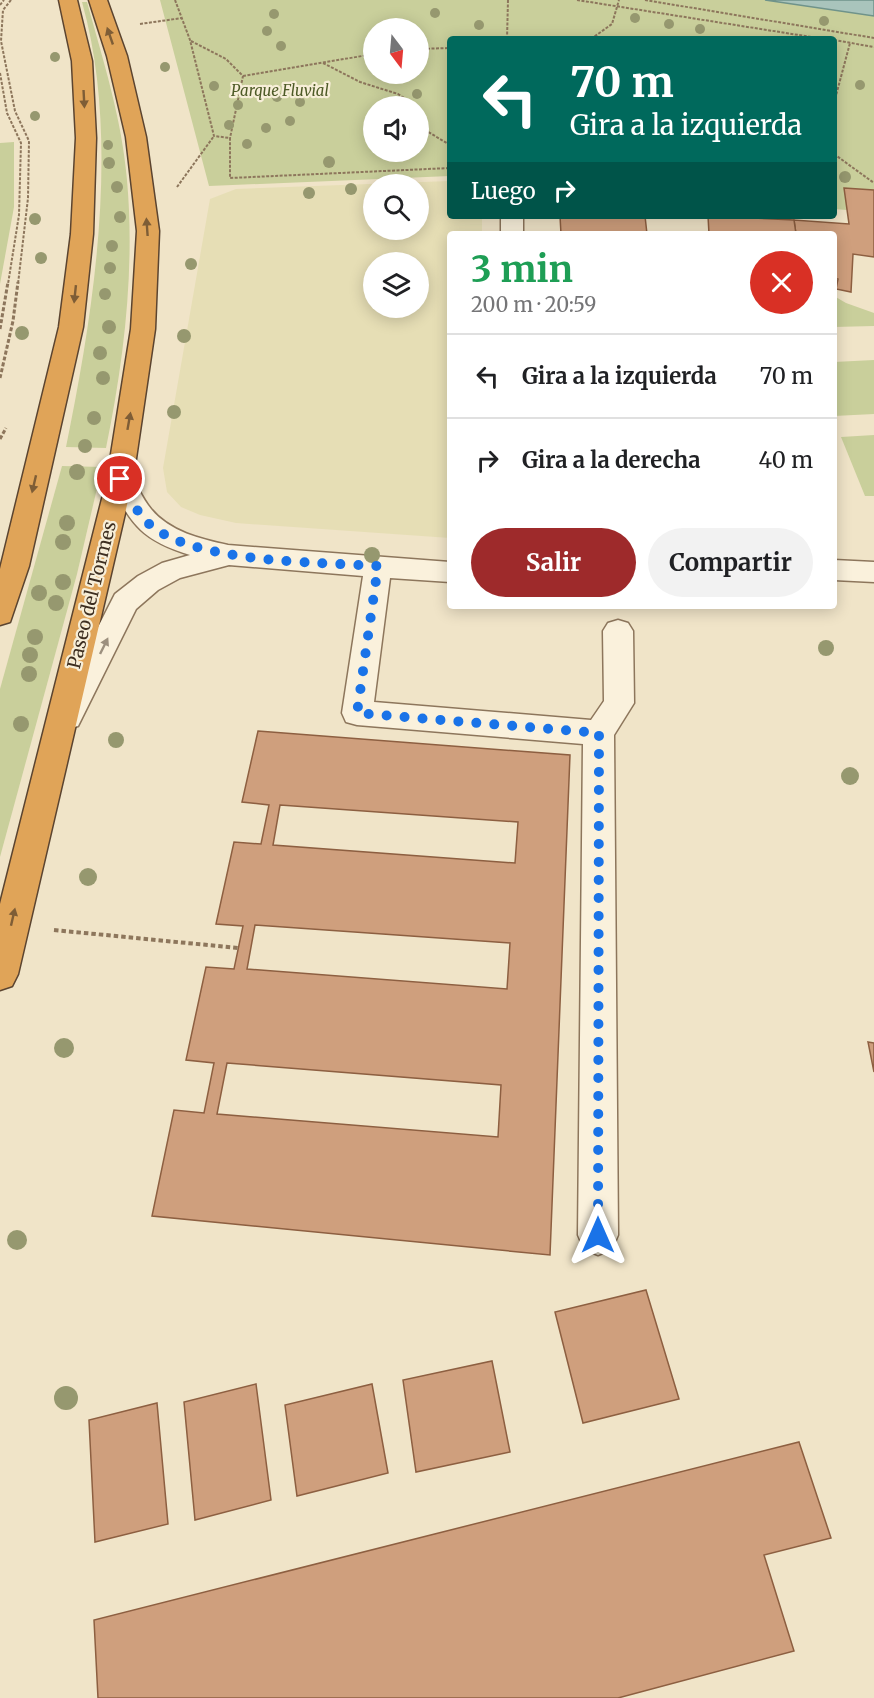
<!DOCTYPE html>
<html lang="es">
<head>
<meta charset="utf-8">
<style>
	:root { --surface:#fff; --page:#f2f2f2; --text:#202124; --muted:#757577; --line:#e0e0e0; --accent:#9e2a2b }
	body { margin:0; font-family:Merriweather,serif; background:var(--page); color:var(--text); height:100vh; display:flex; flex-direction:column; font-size:22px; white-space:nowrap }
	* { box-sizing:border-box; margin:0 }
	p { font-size:20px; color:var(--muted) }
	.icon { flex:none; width:33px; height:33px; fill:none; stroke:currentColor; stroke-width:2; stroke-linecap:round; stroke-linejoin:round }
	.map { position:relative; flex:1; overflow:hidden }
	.details { position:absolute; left:447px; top:231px; width:390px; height:378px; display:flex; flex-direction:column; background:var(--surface); border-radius:6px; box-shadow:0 3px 15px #0003 }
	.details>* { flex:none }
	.guide { position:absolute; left:447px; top:36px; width:390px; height:183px; border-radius:6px; box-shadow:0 3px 15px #0003; background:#00695c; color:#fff; overflow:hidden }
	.needle { width:39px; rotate:164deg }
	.fabs { position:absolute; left:363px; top:18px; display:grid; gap:12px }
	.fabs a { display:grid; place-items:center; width:66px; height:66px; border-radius:50%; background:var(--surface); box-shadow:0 3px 15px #0003; font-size:30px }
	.pin { position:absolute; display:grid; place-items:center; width:51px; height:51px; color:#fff; margin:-26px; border:3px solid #fff; border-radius:50%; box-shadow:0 2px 6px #0007 }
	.me { position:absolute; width:66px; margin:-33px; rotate:0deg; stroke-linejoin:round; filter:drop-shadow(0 0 4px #0008) }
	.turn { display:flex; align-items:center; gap:21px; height:126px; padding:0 24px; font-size:27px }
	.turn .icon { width:78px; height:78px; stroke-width:2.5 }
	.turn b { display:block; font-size:42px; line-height:51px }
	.then { display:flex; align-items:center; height:57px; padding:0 24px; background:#0003; gap:12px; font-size:22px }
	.round { display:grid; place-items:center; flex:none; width:63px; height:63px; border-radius:32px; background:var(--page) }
	.head { display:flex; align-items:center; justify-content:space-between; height:102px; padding:0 24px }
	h1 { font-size:36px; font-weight:700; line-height:45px; color:#1e9e55 }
	.button { display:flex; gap:12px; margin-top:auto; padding:12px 24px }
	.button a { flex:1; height:69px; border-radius:36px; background:var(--accent); color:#fff; font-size:24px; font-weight:700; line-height:69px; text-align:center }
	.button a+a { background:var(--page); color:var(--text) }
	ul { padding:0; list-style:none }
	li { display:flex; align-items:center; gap:18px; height:84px; padding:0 24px; border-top:2px solid var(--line) }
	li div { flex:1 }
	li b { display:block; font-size:22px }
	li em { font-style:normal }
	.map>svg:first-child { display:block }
	.farmland { fill:#e6deb5; fill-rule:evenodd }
	.green { fill:#c9cf9b; fill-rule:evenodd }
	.water { fill:#a9c4bc; stroke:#6f938a; stroke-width:1.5 }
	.building { fill:#cf9f7d; stroke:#8d5f41; stroke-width:1.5; fill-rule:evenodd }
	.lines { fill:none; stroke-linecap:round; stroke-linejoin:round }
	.minor-casing { stroke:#8d765c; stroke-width:3 }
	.highway-casing { stroke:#5b4430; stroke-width:3 }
	.path-far2 { stroke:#8d765c; stroke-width:2; stroke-dasharray:3 1.5; stroke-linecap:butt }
	.path-far1 { stroke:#8d765c; stroke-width:3; stroke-dasharray:4 2; stroke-linecap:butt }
	.path { stroke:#8d765c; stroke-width:4; stroke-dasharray:4.5 3; stroke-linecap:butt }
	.minor { fill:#faf1dc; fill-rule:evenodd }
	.highway { fill:#e0a458; fill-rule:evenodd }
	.tree { fill:#96986f }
	.oneway { fill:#7e5d36 }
	.oneway2 { fill:#9c907e }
	.route { stroke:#1a73e8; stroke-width:10; stroke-dasharray:0 18 }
	.labels { text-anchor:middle; stroke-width:4.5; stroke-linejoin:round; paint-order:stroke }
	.far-park-label { font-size:15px; font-style:italic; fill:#4d5a26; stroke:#f7eed8 }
	.street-label { font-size:18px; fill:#3d2e20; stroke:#f7eed8 }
</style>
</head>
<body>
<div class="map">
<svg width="874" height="1698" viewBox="0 0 874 1698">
	<rect width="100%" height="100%" fill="#f0e4c8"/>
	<path class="farmland" d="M 450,181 L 450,216 L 482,216 L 482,234 L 450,234 L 450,538 L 236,523 L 200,515 L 181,507 L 167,492 L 163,468 L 210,199 L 236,189 ZM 374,184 L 418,184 L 418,230 L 374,230 ZM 374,262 L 418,262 L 418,308 L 374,308 Z"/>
	<g class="green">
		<path d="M 160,0 L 765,0 L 874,16 L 874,190 L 845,188 L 847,210 L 834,209 L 834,39 L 450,39 L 450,176 L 209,186 ZM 374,28 L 418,28 L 418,74 L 374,74 ZM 374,106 L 418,106 L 418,152 L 374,152 Z"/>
		<path d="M 82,2 L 87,2 C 103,60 122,119 127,180 C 135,269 124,360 106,448 L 66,447 C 94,310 121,139 82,2 Z"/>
		<path d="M 14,142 L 14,207 L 0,284 L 0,143 Z"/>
		<path d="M 834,296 L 846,303 L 874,313 L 874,326 L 834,327 Z"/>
		<path d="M 874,360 L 874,414 L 834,416 L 834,362 Z"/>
		<path d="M 874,435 L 874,496 L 865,496 L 841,437 Z"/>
		<path d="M 62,466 L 102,467 L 77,574 L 0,857 L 0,689 Z"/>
	</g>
	<path class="water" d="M 765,0 L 874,0 L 874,16 Z"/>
	<g class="building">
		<path d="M 844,188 L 874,190 L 874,257 L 853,254 L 851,292 L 836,289 L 838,279 L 834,278 L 834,234 L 796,234 L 794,220 L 849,224 Z"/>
		<path d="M 560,216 L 645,216 L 647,234 L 561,234 Z"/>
		<path d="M 708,216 L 794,220 L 796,234 L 709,234 Z"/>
		<path d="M 258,731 L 570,755 L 550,1255 L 152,1216 L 174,1110 L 204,1113 L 214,1063 L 186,1060 L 206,967 L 234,969 L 243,926 L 216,924 L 234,842 L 261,844 L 269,805 L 242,802 ZM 280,805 L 518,822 L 515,863 L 273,845 ZM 255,925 L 510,943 L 507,989 L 247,969 ZM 227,1063 L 501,1085 L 498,1137 L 217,1114 Z"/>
		<path d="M 868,1042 L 874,1043 L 874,1072 Z"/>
		<path d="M 646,1290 L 679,1399 L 583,1423 L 555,1312 Z"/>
		<path d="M 492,1361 L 510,1452 L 416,1472 L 403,1380 Z"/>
		<path d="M 256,1384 L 271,1500 L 195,1520 L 184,1402 Z"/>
		<path d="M 372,1384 L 388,1473 L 297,1496 L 285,1405 Z"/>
		<path d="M 157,1403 L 168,1524 L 95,1542 L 89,1420 Z"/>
		<path d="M 799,1442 L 831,1538 L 764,1555 L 794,1651 L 618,1698 L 98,1698 L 94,1620 Z"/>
	</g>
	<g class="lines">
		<defs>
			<g id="minor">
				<rect x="501" y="216" width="22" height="18"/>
				<path d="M 120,470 L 129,472 C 137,485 142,498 151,509 C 170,532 201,539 228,545 L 450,562 L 450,582 L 390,578 L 374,702 L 591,720 L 604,701 L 603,631 L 608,623 L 618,620 L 628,623 L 633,631 L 634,703 L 614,735 L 618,1235 L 612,1249 L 598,1255 L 584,1249 L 578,1235 L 583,744 L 357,725 L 346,722 L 342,713 L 363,576 L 229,565 L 180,578 L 158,590 L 136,609 L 78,726 L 67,729 L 56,726 L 52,717 L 115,594 L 138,576 L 162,563 L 190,555 C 138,539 132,523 107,479 L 111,472 Z"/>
				<path d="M 834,560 L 874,562 L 874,582 L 834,580 Z"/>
			</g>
			<g id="highway">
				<path d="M 59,0 L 77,0 L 92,61 L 96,138 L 93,234 L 83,327 L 29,566 L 10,622 L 0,625 L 0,569 L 59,327 L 71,234 L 76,138 L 72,61 Z"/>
				<path d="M 89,0 L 107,0 L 127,56 L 146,137 L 159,231 L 155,329 L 133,479 L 18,974 L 12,986 L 0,990 L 0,904 L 107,479 L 131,329 L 137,231 L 126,137 L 107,56 Z"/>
			</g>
		</defs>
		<use href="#minor" class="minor-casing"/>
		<use href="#highway" class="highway-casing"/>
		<g class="path-far2">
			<path d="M 11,0 L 3,10 L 1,41 L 15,111 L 29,141 L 28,198 L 18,284"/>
			<path d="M 175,0 L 190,40 L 214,136 L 230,138 L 230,178 L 450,168"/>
			<path d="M 577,0 L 824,39"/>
			<path d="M 645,0 L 874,38"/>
			<path d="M 0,5 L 4,0"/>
			<path d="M 140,24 L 182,18"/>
			<path d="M 507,39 L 508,0"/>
			<path d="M 591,39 L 612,24 L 619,0"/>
			<path d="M 834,40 L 874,47"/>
			<path d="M 191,41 L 226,59 L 243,76 L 230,138"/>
			<path d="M 418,49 L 450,48"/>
			<path d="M 323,63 L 360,82 L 398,94 L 416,106"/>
			<path d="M 0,73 L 7,113 L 21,143 L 19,215 L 8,284"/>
			<path d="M 243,76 L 374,54"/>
			<path d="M 834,103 L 850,43"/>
			<path d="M 418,113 L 425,130 L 450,145"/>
			<path d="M 834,154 L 874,183"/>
			<path d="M 177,187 L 214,136"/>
		</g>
		<g class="path-far1">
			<path d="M 0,329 L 8,282"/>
			<path d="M 0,378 L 13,321 L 18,282"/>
			<path d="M 0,439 L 6,428"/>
		</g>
		<path class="path" d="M 54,930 L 238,948"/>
		<use href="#minor" class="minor"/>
		<use href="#highway" class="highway"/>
	</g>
	<g class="tree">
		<circle cx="435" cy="13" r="5"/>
		<circle cx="274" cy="14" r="5"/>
		<circle cx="635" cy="18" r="5"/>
		<circle cx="824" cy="21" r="5"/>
		<circle cx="669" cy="24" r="5"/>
		<circle cx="479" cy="25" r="5"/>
		<circle cx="700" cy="29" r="5"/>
		<circle cx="267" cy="31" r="5"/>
		<circle cx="281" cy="46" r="5"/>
		<circle cx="55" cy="57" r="5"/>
		<circle cx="165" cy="67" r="5"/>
		<circle cx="860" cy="85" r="5"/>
		<circle cx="214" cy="86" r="5"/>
		<circle cx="417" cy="94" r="5"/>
		<circle cx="277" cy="97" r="5"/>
		<circle cx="300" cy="102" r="5"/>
		<circle cx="238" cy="105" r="5"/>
		<circle cx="35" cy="116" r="5"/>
		<circle cx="290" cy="121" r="5"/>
		<circle cx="229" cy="125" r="5"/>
		<circle cx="266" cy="128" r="5"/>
		<circle cx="247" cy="144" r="5"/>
		<circle cx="108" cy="145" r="5"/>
		<circle cx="329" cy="162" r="6"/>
		<circle cx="109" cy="163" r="6"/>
		<circle cx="845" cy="177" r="6"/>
		<circle cx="117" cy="187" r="6"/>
		<circle cx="351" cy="189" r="6"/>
		<circle cx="309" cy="193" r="6"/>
		<circle cx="120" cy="217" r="6"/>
		<circle cx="35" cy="219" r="6"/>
		<circle cx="112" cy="246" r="6"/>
		<circle cx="41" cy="258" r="6"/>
		<circle cx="191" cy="264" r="6"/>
		<circle cx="110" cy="268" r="6"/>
		<circle cx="105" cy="294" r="6"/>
		<circle cx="109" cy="327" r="7"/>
		<circle cx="22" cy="333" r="7"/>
		<circle cx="184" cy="336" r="7"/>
		<circle cx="100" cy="353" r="7"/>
		<circle cx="103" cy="378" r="7"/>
		<circle cx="174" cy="412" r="7"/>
		<circle cx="94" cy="418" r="7"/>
		<circle cx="85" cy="446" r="7"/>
		<circle cx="77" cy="472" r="8"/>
		<circle cx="67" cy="523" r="8"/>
		<circle cx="63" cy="542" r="8"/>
		<circle cx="372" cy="555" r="8"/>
		<circle cx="63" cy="582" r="8"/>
		<circle cx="39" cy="593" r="8"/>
		<circle cx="56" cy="603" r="8"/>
		<circle cx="35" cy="637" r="8"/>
		<circle cx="826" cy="648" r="8"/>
		<circle cx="30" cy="655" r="8"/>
		<circle cx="29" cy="674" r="8"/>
		<circle cx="21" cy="724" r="8"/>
		<circle cx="116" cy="740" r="8"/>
		<circle cx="850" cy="776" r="9"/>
		<circle cx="88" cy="877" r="9"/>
		<circle cx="64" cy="1048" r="10"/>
		<circle cx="17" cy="1240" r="10"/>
		<circle cx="66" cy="1398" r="12"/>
	</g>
	<defs><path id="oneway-solid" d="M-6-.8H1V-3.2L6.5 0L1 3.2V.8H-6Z" transform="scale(1.5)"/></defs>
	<g class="oneway">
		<use href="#oneway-solid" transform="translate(110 36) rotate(-109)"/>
		<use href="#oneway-solid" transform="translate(84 99) rotate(87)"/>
		<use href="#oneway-solid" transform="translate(147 227) rotate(-94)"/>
		<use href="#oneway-solid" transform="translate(75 294) rotate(96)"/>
		<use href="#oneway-solid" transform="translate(129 421) rotate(-80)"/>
		<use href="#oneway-solid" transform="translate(34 484) rotate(103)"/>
		<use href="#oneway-solid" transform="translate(13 917) rotate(-77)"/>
	</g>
	<use class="oneway2" href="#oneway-solid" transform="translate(104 646) rotate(-64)"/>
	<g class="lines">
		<path class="route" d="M 120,479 C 128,491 134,508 144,519 C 184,564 320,562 378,566 L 357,713 L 599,733 L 598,1235"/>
	</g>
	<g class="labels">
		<g class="far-park-label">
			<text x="280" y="96">Parque Fluvial</text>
		</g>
		<g class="street-label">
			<text transform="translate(92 595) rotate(-76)" y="6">Paseo del Tormes</text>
		</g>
	</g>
</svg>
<div class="fabs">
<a><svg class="needle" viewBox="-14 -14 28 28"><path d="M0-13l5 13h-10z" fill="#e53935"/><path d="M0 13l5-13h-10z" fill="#757577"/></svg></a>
<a><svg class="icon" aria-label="sound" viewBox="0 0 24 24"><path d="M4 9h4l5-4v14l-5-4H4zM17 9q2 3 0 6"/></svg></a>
<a><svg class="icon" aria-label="search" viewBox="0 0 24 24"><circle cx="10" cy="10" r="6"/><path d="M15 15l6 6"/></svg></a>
<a><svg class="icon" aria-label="layers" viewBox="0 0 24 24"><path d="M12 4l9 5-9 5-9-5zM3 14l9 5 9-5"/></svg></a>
</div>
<div class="pin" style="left:120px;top:479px;background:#d93025"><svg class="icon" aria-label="arrive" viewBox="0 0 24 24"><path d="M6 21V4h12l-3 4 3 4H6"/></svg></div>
<svg class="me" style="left:598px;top:1235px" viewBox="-20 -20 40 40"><path d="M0-17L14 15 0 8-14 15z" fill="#1a73e8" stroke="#fff" stroke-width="4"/></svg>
<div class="guide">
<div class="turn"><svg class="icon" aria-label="left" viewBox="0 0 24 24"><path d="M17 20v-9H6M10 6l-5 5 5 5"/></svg><div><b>70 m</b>Gira a la izquierda</div></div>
<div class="then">Luego<svg class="icon" aria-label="right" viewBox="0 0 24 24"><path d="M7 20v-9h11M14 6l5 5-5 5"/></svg></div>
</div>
<section class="details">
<div class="head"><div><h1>3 min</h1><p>200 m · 20:59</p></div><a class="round" style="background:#d93025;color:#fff"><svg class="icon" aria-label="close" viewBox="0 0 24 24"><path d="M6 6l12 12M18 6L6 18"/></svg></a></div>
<ul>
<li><svg class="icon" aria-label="left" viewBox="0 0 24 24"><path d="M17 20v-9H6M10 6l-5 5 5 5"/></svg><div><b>Gira a la izquierda</b></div><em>70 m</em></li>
<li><svg class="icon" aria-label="right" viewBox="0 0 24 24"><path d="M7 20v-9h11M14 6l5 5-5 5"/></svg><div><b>Gira a la derecha</b></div><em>40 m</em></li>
</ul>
<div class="button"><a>Salir</a><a>Compartir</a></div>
</section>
</div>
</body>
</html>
